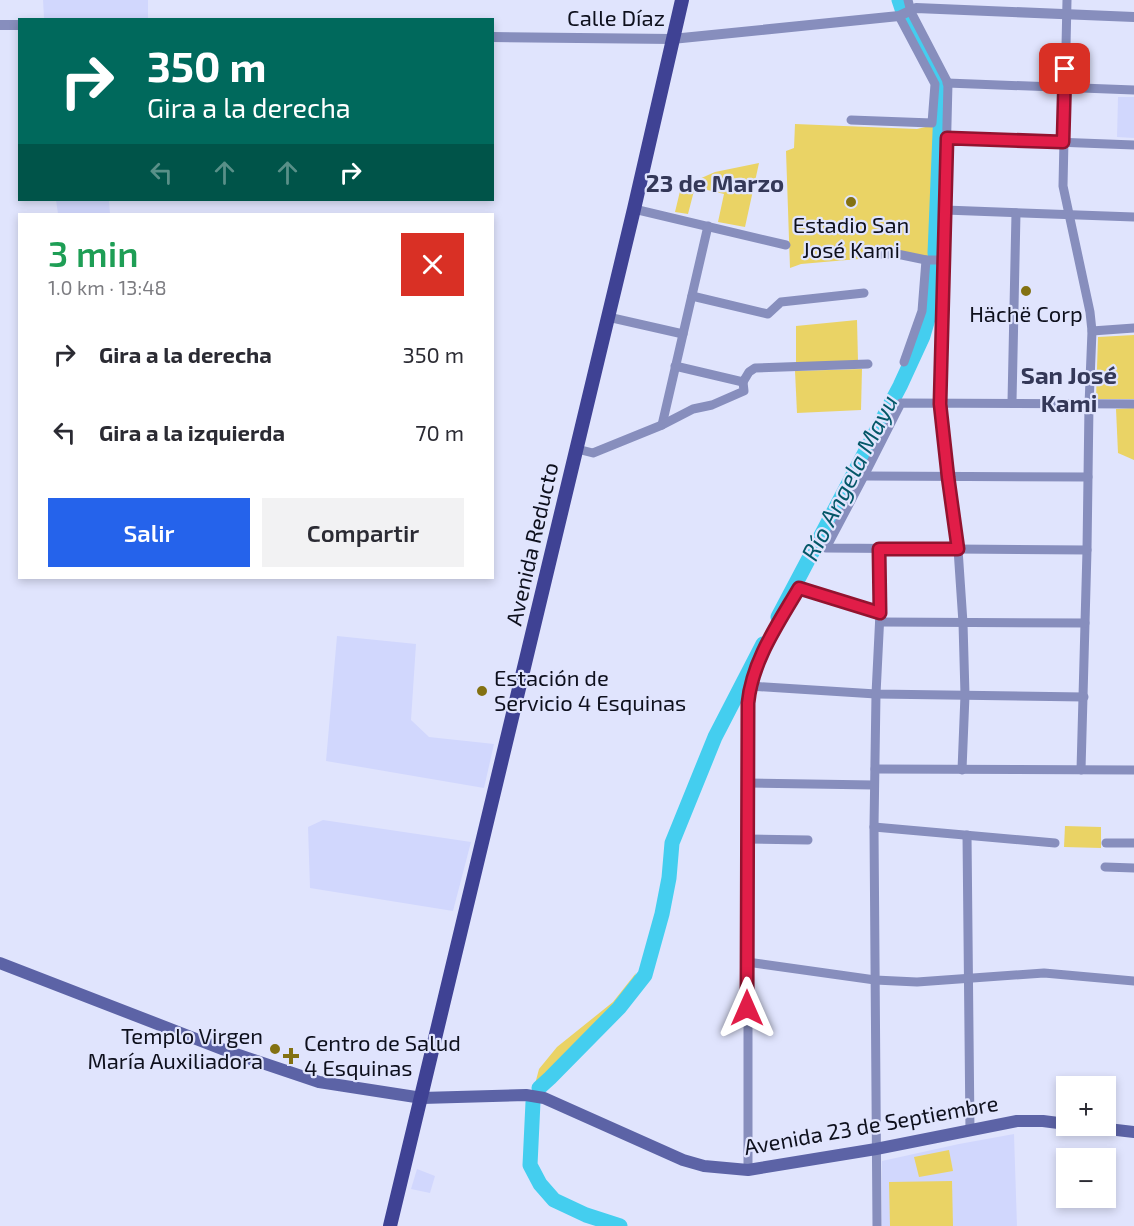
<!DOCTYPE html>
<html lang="es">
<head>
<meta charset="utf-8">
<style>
	:root { --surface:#fff; --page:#f2f2f3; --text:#2b2b33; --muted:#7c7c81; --accent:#2563eb }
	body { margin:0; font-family:"Exo 2",sans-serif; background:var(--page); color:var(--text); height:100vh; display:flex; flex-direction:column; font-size:22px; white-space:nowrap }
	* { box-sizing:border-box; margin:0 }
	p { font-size:20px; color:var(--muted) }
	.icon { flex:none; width:33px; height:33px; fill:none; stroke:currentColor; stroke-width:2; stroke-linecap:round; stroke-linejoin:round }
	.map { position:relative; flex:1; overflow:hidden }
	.drawer { position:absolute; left:18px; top:213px; width:476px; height:366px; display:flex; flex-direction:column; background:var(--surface); border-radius:0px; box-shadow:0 3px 9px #0003 }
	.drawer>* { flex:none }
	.banner { position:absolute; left:18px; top:18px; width:476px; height:183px; border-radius:0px; box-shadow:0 3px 9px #0003; background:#00695c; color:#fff; overflow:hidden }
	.buttons { position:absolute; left:1056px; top:1076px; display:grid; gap:12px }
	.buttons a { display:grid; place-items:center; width:60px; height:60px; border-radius:0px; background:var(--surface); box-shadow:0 3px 9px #0003; font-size:30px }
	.pin { position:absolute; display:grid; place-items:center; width:51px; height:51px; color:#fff; margin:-26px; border-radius:12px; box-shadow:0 3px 9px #0006 }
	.me { position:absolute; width:66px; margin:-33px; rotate:0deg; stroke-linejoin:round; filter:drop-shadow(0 0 4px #0008) }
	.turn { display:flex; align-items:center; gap:21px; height:126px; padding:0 30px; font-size:27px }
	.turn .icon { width:78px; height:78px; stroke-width:2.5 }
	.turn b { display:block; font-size:42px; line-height:51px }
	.lanes { display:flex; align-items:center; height:57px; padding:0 30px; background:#0003; justify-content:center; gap:30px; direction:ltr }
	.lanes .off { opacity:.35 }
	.round { display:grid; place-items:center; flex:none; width:63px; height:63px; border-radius:0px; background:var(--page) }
	.summary { display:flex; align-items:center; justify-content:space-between; height:102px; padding:0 30px }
	h1 { font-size:36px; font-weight:600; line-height:45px; color:#1e9e55 }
	.action { display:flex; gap:12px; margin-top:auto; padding:12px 30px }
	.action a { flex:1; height:69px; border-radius:0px; background:var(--accent); color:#fff; font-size:24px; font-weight:600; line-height:69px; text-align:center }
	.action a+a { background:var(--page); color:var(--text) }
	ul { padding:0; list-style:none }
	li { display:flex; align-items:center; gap:18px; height:78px; padding:0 30px }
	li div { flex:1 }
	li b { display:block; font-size:22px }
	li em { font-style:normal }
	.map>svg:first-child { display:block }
	.built { fill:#d1d7fd }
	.green { fill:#ead365 }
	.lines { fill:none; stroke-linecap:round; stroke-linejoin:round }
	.river { stroke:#44ceef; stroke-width:15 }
	.minor { stroke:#878ebd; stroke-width:9 }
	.tertiary { stroke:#878ebd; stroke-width:10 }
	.secondary { stroke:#5c63a6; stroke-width:12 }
	.primary { stroke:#3f4294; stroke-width:14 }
	.route-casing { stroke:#92132f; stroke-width:15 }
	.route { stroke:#e11d48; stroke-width:10 }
	.poi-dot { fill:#837112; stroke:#e0e4fd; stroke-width:2 }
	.labels { text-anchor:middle; stroke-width:4.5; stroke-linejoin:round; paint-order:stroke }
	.street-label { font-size:22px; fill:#0e101d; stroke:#e0e4fd }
	.poi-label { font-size:22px; fill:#0e101d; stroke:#e0e4fd }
	.neighbourhood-label { font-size:24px; font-weight:bold; fill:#343858; stroke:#e0e4fd }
	.water-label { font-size:24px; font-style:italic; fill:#045768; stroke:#e0e4fd }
</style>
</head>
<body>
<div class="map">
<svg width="1134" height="1226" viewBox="0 0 1134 1226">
	<rect width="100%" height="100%" fill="#e0e4fd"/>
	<g class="built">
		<path d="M 43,0 L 148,0 L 148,19 L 44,18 Z"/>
		<path d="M 1118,97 L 1134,97 L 1134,138 L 1117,137 Z"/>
		<path d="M 56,200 L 109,200 L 110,214 L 58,214 Z"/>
		<path d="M 337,636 L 416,644 L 411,720 L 429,737 L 494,744 L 484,788 L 326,761 Z"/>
		<path d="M 323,820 L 471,842 L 453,911 L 310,888 L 308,827 Z"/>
		<path d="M 1014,1134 L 1017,1226 L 882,1226 L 882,1161 L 959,1144 Z"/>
		<path d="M 417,1169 L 435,1176 L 430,1193 L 411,1189 Z"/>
	</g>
	<g class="green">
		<path d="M 937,117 L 945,117 L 940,257 L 927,257 L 913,253 L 870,252 L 870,258 L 801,264 L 790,268 L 786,151 L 794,148 L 795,124 L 917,129 L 934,125 Z"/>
		<path d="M 759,163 L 745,227 L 718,222 L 724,194 L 695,187 L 688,214 L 675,212 L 681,187 L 715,172 Z"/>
		<path d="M 857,320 L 858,361 L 796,363 L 796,326 Z"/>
		<path d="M 1134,335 L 1134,399 L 1096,399 L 1098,337 Z"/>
		<path d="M 862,369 L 861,410 L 797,413 L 795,371 Z"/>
		<path d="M 1134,408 L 1134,460 L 1118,453 L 1116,409 Z"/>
		<path d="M 1065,826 L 1101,827 L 1101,848 L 1064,847 Z"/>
		<path d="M 636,973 C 630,997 601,1020 583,1037 C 566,1054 550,1070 534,1088 L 539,1069 L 557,1047 L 613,1002 Z"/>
		<path d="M 949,1150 L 953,1171 L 919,1177 L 914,1157 Z"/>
		<path d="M 952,1181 L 953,1226 L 890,1226 L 889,1182 Z"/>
	</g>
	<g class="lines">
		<g class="river">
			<path d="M 899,0 L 902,9"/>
			<path d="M 908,21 L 942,85 L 935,253"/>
			<path d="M 778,617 L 900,386 L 923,336 L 933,302 L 934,269"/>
			<path d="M 539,1088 L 550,1078 L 619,1008 L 645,975 L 662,914 L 669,878 L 672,843 L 715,737 L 763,644"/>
			<path d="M 533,1102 L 530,1165 L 540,1184 L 554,1200 L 586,1215 L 620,1226"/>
		</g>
		<g class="minor">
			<path d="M 908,0 L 911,12 L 948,83 L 940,404 L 958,549 L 963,623 L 965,695 L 962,770"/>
			<path d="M 1067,0 L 1063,186 L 1090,312 L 1092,331 L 1089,405 L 1087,550 L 1081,770"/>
			<path d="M 947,83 L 1134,90"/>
			<path d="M 851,120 L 932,123 L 935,84 L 899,16"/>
			<path d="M 947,138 L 1134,145"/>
			<path d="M 634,209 L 786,245"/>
			<path d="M 945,210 L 1134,217"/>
			<path d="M 878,254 L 897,254 L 926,260 L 944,260"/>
			<path d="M 692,296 L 768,314 L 781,302 L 864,293"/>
			<path d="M 608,317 L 683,334"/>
			<path d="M 1092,331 L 1134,328"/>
			<path d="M 904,362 L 922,311 L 926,260"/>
			<path d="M 675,366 L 743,382 L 749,372 L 755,368 L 868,364"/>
			<path d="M 1012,402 L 1016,213"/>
			<path d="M 662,425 L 708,226"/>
			<path d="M 577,449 L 593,453 L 662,425 L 693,409 L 712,405 L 744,391 L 743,382"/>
			<path d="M 864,476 L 1088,477"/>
			<path d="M 1087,550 L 826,548 L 864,476 L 901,403 L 1134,404"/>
			<path d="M 880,622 L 1085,623"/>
			<path d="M 750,686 L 876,694 L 1084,697"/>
			<path d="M 875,769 L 1134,770"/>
			<path d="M 748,783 L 874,785"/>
			<path d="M 874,827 L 1055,843"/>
			<path d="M 967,835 L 970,1131"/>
			<path d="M 747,839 L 808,840"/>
			<path d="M 1106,843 L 1134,843"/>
			<path d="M 1105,867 L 1134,868"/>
			<path d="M 747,962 L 875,980 L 917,982 L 1044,973 L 1134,981"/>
			<path d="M 748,1170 L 748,703 C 752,661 778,624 799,588 L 880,613"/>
			<path d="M 877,1226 L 874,827 L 876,694 L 880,613 L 879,549"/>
		</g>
		<g class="tertiary">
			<path d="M 0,25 L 20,25"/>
			<path d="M 492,37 L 672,39 L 899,16 L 916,8 L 1134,17"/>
		</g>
		<g class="secondary">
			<path d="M 0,963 L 227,1051 L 319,1082 L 422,1098 L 526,1095 L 544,1098 L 683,1160 L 704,1166 L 748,1170 L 876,1149 L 1017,1121 L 1043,1121 L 1066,1124"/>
			<path d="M 1074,1125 L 1134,1132"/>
		</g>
		<path class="primary" d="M 390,1226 L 634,209 L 682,0"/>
	</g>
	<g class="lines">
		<defs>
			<path id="route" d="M 747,1008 L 748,703 C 752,661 778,624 799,588 L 880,613 L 879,549 L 958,549 L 948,477 L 940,404 L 947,138 L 1063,142 L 1065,69"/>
		</defs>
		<use href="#route" class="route-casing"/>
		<use href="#route" class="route"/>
	</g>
	<g class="poi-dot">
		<circle cx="851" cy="202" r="6"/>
		<circle cx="1026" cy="291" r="6"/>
		<circle cx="482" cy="691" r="6"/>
		<circle cx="275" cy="1049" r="6"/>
		<path d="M288 1047h6v6h6v6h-6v6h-6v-6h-6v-6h6z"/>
	</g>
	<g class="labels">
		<g class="street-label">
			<text x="616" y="26">Calle Díaz</text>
			<text transform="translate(532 544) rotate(-77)" y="8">Avenida Reducto</text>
			<text transform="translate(871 1125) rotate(-10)" y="8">Avenida 23 de Septiembre</text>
		</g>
		<g class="poi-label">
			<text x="851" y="233">Estadio San<tspan x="851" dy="25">José Kami</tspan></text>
			<text x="1026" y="322">Hächë Corp</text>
			<text x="494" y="686" text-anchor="start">Estación de<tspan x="494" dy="25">Servicio 4 Esquinas</tspan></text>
			<text x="263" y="1044" text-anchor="end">Templo Virgen<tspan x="263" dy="25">María Auxiliadora</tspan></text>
			<text x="304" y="1051" text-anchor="start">Centro de Salud<tspan x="304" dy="25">4 Esquinas</tspan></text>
		</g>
		<g class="neighbourhood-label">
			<text x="715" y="192">23 de Marzo</text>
			<text x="1069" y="384">San José<tspan x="1069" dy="28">Kami</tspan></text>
		</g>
		<g class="water-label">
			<text transform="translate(850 478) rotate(-63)" y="8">Río Angela Mayu</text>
		</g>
	</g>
</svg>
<div class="buttons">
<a>+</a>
<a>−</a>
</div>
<div class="pin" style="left:1065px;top:69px;background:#d93025"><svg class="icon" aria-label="arrive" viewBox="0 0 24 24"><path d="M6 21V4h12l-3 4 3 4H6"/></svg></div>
<svg class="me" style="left:747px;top:1008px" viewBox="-20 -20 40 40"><path d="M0-17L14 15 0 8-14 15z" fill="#e11d48" stroke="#fff" stroke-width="4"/></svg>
<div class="banner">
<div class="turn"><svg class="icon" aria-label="right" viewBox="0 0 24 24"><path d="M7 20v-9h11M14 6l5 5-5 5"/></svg><div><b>350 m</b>Gira a la derecha</div></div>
<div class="lanes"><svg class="icon off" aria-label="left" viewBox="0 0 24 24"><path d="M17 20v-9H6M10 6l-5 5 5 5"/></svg><svg class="icon off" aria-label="ahead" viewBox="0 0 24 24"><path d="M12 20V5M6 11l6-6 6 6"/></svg><svg class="icon off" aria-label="ahead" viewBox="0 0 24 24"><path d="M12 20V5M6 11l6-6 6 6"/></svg><svg class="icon" aria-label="right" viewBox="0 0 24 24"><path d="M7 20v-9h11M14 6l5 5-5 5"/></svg></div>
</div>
<section class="drawer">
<div class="summary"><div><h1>3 min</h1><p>1.0 km · 13:48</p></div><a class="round" style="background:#d93025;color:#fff"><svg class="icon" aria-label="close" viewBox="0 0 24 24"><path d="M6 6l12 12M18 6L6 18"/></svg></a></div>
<ul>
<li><svg class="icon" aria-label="right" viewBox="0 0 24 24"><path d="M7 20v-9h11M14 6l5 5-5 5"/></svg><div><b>Gira a la derecha</b></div><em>350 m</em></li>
<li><svg class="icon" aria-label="left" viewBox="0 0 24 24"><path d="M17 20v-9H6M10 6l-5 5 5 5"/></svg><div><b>Gira a la izquierda</b></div><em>70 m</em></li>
</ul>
<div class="action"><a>Salir</a><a>Compartir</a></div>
</section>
</div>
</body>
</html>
